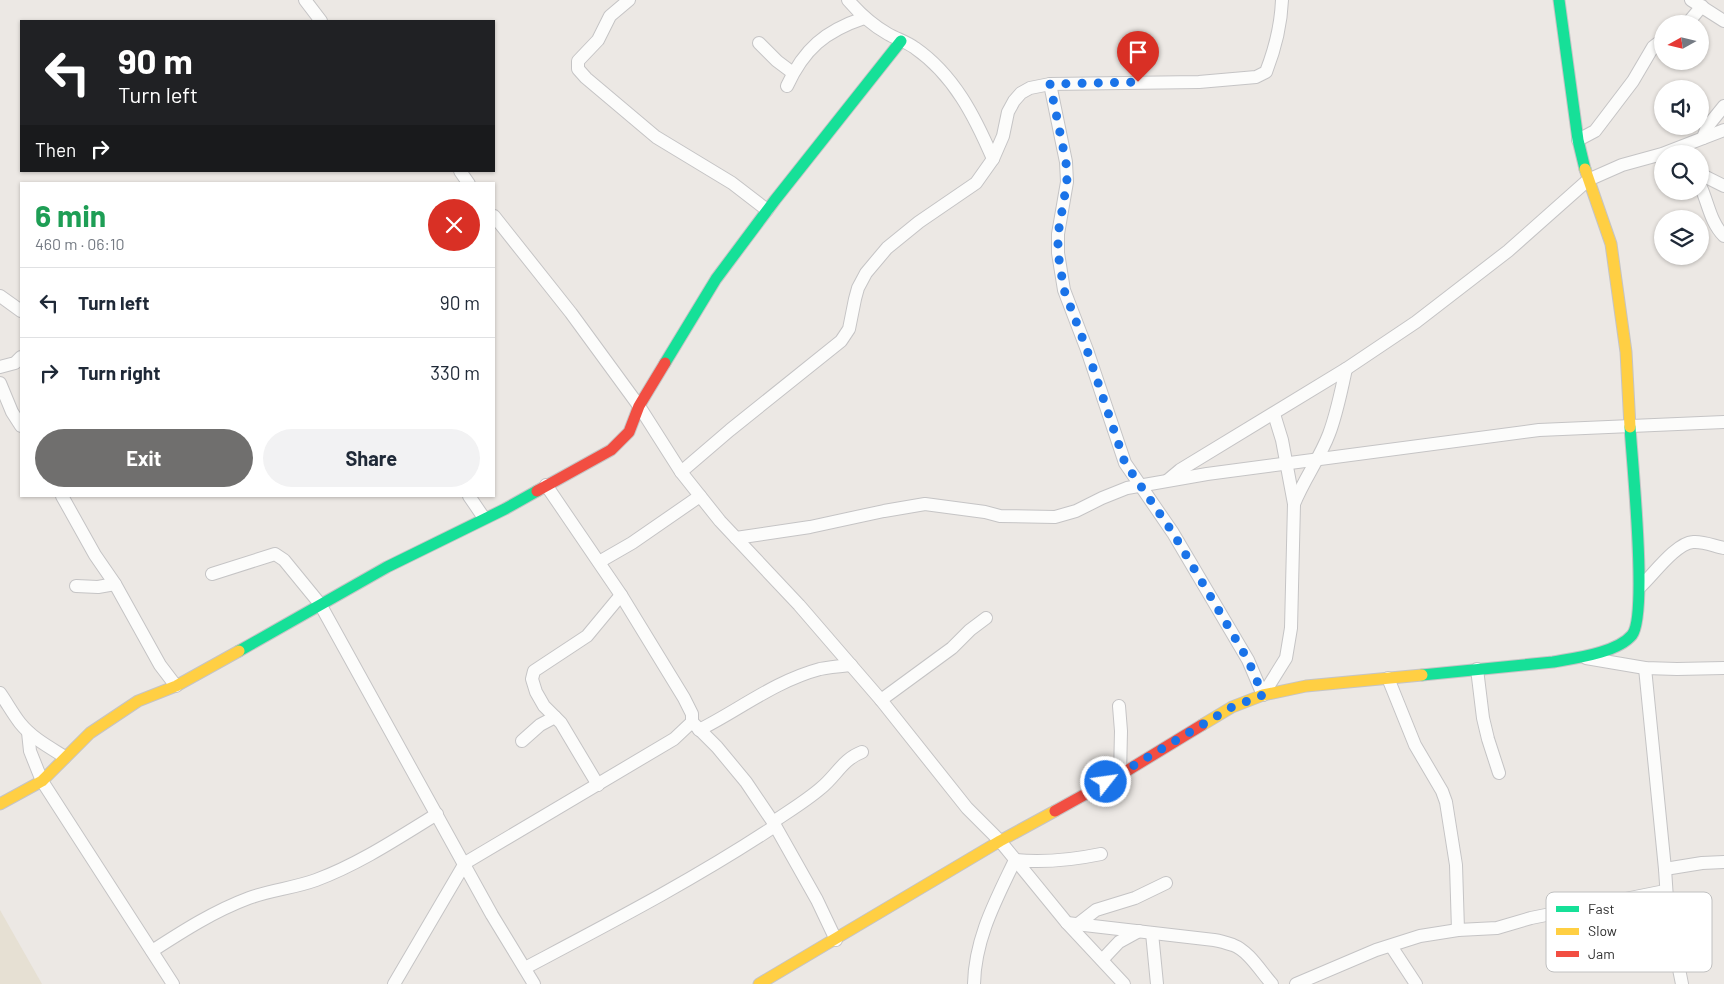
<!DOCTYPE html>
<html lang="en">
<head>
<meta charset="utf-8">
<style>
	:root { --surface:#fff; --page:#f2f2f3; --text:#1f2937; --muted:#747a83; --line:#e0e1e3; --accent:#706f6e }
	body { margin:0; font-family:Barlow,sans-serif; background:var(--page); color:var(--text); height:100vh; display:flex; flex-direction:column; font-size:19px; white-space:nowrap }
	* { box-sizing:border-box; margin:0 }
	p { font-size:16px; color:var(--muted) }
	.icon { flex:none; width:28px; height:28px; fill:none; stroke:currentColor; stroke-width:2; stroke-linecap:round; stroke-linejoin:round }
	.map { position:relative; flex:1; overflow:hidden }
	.drawer { position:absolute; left:20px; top:182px; width:475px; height:315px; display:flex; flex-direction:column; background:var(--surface); border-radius:0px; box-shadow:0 1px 4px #0004 }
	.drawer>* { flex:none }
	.banner { position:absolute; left:20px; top:20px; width:475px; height:152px; border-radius:0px; box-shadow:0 1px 4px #0004; background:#202124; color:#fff; overflow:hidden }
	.needle { width:32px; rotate:262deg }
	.tools { position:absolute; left:1654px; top:15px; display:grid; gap:10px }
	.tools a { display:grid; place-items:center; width:55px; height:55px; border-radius:50%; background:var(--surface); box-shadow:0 1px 4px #0004; font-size:25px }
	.pin { position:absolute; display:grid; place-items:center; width:42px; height:42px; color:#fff; margin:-51px -21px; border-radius:50% 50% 50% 0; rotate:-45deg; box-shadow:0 0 5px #0007 }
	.pin .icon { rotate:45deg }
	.me { position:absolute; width:55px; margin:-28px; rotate:60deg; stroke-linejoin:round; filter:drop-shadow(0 0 4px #0008) }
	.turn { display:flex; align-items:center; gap:18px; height:105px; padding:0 15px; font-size:22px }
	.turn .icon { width:65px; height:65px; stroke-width:2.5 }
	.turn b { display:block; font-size:35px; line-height:42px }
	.then { display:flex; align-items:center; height:48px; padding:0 15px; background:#0003; gap:10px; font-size:19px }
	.round { display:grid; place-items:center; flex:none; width:52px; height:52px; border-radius:26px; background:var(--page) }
	.summary { display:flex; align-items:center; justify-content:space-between; height:85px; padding:0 15px }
	h1 { font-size:30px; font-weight:700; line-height:38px; color:#1e9e55 }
	.cta { display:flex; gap:10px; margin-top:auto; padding:10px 15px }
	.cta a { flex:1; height:58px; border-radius:30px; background:var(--accent); color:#fff; font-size:20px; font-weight:700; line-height:58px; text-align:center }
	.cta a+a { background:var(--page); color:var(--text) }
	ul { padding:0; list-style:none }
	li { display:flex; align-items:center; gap:15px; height:70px; padding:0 15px; border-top:1px solid var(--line) }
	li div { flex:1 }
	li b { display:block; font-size:19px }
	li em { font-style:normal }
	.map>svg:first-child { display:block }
	.education { fill:#e6e0d3 }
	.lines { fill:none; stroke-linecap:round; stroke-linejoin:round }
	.street-casing { stroke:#c5c4c5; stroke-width:14 }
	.fast-casing { stroke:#c5c4c5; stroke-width:13 }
	.slow-casing { stroke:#c5c4c5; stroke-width:13 }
	.jam-casing { stroke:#c5c4c5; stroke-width:13 }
	.street { stroke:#fcfcfb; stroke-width:12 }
	.fast { stroke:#16e098; stroke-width:11 }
	.slow { stroke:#ffcf43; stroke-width:11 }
	.jam { stroke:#f24e42; stroke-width:11 }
	.route { stroke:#1a73e8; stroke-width:9; stroke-dasharray:0 16.2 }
	.key { fill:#fff; stroke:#c0c0c0; stroke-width:1 }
	.key-label { font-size:14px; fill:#2e2e2e }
</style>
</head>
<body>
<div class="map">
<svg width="1724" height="984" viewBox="0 0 1724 984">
	<rect width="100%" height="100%" fill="#ece8e4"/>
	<path class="education" d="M 0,910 L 42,984 L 0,984 Z"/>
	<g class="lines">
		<defs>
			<g id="street">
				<path d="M 305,0 L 321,21"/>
				<path d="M 629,0 L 610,16 L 598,40 L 578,61 L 578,69 L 586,78 L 656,137 L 732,183 L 767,210"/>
				<path d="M 848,0 C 860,14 872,25 888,34 C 897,39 907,42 915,48 C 954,75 975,117 993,159"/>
				<path d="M 1691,0 L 1724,21"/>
				<path d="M 1687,24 L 1702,6"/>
				<path d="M 759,43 L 777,61 L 793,73"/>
				<path d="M 1050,84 L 1066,162 L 1067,182 L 1058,234 L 1058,253 L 1064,290 L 1087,350 L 1125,463 L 1173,533 L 1248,660 L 1263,695"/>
				<path d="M 787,86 C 804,49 825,31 864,18"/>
				<path d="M 1703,138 L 1707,127 L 1724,106"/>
				<path d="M 1578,140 L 1595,131 L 1633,81 L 1653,47 L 1662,40"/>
				<path d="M 460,171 L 469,184"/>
				<path d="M 1700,174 L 1724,186"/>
				<path d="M 1700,185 C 1708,202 1710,222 1724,236"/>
				<path d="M 494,216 L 571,313 L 639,406 L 681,472 L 720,521 L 799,605 L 881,700 L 967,808 L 1000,841 L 1067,923 L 1124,984"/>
				<path d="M 0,296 L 21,311"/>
				<path d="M 0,367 L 15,363 L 21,357"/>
				<path d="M 0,383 L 12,412 L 21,426"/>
				<path d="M 681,472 L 730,430 L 841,341 L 849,329 L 855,299 L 858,288 L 866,273 L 887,248 L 919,222 L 976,183 L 993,159 L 1003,136 L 1008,112 L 1014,101 L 1021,93 L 1030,88 L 1050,84 L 1199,82 L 1256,77 L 1266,72 C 1275,49 1281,25 1282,0"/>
				<path d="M 1168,480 L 1180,470 L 1346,369 L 1416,322 L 1508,251 L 1588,180 L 1622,165 L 1662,154 L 1724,130"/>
				<path d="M 62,496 L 95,555 L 115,584 L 160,665 L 176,686"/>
				<path d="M 469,496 L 484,518"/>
				<path d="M 1294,504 C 1304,479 1320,458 1329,434 C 1337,413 1341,391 1346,369"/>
				<path d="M 736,538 L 810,527 L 884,511 L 925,504 L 985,512 L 1000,516 L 1055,517 L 1076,511 L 1102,498 L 1127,488 L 1207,474 L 1539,430 L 1724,422"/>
				<path d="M 599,562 L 632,543 L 700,496"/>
				<path d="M 212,574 L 275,554 L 284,560 L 320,604 L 492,915 L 534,984"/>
				<path d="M 76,586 L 98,587 L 115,584"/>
				<path d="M 1640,587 C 1653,575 1676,543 1693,542 C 1703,541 1714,546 1724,548"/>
				<path d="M 1586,658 L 1645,668 L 1677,669 L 1724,668"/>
				<path d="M 1645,668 L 1665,869 L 1668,914 L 1682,984"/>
				<path d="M 1477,669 L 1483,718 L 1488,739 L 1499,773"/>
				<path d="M 1388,678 L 1415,745 L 1442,791 L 1446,802 L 1456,865 L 1458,930"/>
				<path d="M 0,693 C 7,703 13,714 20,723 C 32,738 49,747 65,757"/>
				<path d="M 1263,695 L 1286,658 L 1291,628 L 1294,504 L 1282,440 L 1274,414"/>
				<path d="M 881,700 L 952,648 L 970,630 L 986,618"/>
				<path d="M 1119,706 L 1121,731 L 1120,775"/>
				<path d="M 692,722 L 717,747 L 746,782 L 773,822 L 817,900 L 836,940"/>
				<path d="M 699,730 C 739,710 775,681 820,669 C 830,667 841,666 851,665"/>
				<path d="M 28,732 L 30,751 L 42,781 L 173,984"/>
				<path d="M 522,741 L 540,725 L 555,717"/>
				<path d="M 598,785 L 561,723 L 544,706 L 536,692 L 532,679 L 534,671 L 587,636 L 621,595"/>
				<path d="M 773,822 C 789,811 806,801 821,788 C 836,776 843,759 862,752"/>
				<path d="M 1665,869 L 1702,863 L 1724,862"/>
				<path d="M 1067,923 L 1214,940 C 1220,941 1227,943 1233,945 C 1249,951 1261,972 1272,984"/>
				<path d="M 1078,924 L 1096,910 L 1135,898 L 1166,883"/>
				<path d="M 1152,933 L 1157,984"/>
				<path d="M 1391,946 L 1416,984"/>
				<path d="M 152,951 C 183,931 214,911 249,898 C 271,890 294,888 316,880 C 359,864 398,838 437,814"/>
				<path d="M 1102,960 L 1119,942 L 1139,931"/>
				<path d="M 525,968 C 610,923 695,879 775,826"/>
				<path d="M 394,984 L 465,863 L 674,739 L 692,722 L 692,714 L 684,698 L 621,595 L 546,485"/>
				<path d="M 974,984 C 975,938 996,900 1015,860 C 1044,863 1072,860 1101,854"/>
				<path d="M 1296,984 L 1376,950 L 1420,936 L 1458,930 L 1497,928 L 1531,918 L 1665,891"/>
			</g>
			<g id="fast">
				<path d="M 1559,0 L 1578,140 L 1585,169"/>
				<path d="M 665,363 L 716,279 L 775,200 L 901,41"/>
				<path d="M 239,651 L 387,567 L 505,509 L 537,491"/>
				<path d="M 1422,675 L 1553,662 C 1575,658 1617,653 1632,635 C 1648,615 1632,461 1630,427"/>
			</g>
			<g id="slow">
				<path d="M 1585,169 L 1611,244 L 1626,352 L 1630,427"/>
				<path d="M 1202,725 L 1232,707 L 1263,695 L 1306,686 L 1422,675"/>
				<path d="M 0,804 L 42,781 L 90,733 L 138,701 L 176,686 L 239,651"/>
				<path d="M 759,984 L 1000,841 L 1055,811"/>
			</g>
			<g id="jam">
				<path d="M 537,491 L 611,450 L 629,432 L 639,406 L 665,363"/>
				<path d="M 1055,811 L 1120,775 L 1202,725"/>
			</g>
		</defs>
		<use href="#street" class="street-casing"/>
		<use href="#fast" class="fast-casing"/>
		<use href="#slow" class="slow-casing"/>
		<use href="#jam" class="jam-casing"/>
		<use href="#street" class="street"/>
		<use href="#fast" class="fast"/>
		<use href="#slow" class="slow"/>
		<use href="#jam" class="jam"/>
	</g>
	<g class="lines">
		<path class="route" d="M 1106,782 L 1232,707 L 1263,695 L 1248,660 L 1173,533 L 1125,463 L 1087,350 L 1064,290 L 1058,253 L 1058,234 L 1067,182 L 1066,162 L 1050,84 L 1138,82"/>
	</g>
	<rect x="1546" y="892" width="166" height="80" rx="8" class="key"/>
	<rect x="1556" y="906" width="23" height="6" fill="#16e098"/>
	<rect x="1556" y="928" width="23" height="7" fill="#ffcf43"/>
	<rect x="1556" y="951" width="23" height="6" fill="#f24e42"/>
	<g class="key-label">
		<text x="1588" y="914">Fast</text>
		<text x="1588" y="936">Slow</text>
		<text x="1588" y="959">Jam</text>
	</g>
</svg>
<div class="tools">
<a><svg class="needle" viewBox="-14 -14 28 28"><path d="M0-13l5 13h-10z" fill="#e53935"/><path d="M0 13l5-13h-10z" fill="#747a83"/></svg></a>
<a><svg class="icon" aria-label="sound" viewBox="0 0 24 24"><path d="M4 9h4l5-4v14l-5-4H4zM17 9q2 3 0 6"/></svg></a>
<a><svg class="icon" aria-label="search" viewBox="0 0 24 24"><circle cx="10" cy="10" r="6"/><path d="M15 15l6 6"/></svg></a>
<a><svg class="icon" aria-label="layers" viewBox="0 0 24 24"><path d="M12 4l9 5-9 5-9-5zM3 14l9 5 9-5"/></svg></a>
</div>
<div class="pin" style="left:1138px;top:82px;background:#d93025"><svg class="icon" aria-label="arrive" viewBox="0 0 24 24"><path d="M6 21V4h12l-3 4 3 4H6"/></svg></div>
<svg class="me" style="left:1106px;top:782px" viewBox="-20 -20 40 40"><circle r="17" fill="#1a73e8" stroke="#fff" stroke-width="3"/><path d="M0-11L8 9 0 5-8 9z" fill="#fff"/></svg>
<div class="banner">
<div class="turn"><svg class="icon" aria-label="left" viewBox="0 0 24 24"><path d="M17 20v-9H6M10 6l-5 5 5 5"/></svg><div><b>90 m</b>Turn left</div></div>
<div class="then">Then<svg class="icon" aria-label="right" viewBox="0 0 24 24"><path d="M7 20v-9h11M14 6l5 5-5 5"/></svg></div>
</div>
<section class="drawer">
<div class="summary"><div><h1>6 min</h1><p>460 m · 06:10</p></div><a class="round" style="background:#d93025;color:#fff"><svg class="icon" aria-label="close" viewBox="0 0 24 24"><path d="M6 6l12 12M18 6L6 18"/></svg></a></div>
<ul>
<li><svg class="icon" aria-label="left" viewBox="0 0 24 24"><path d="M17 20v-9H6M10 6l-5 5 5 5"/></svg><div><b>Turn left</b></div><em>90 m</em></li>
<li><svg class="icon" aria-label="right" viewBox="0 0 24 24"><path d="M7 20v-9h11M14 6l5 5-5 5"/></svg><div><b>Turn right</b></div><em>330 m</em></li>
</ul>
<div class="cta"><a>Exit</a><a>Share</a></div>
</section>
</div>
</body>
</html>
